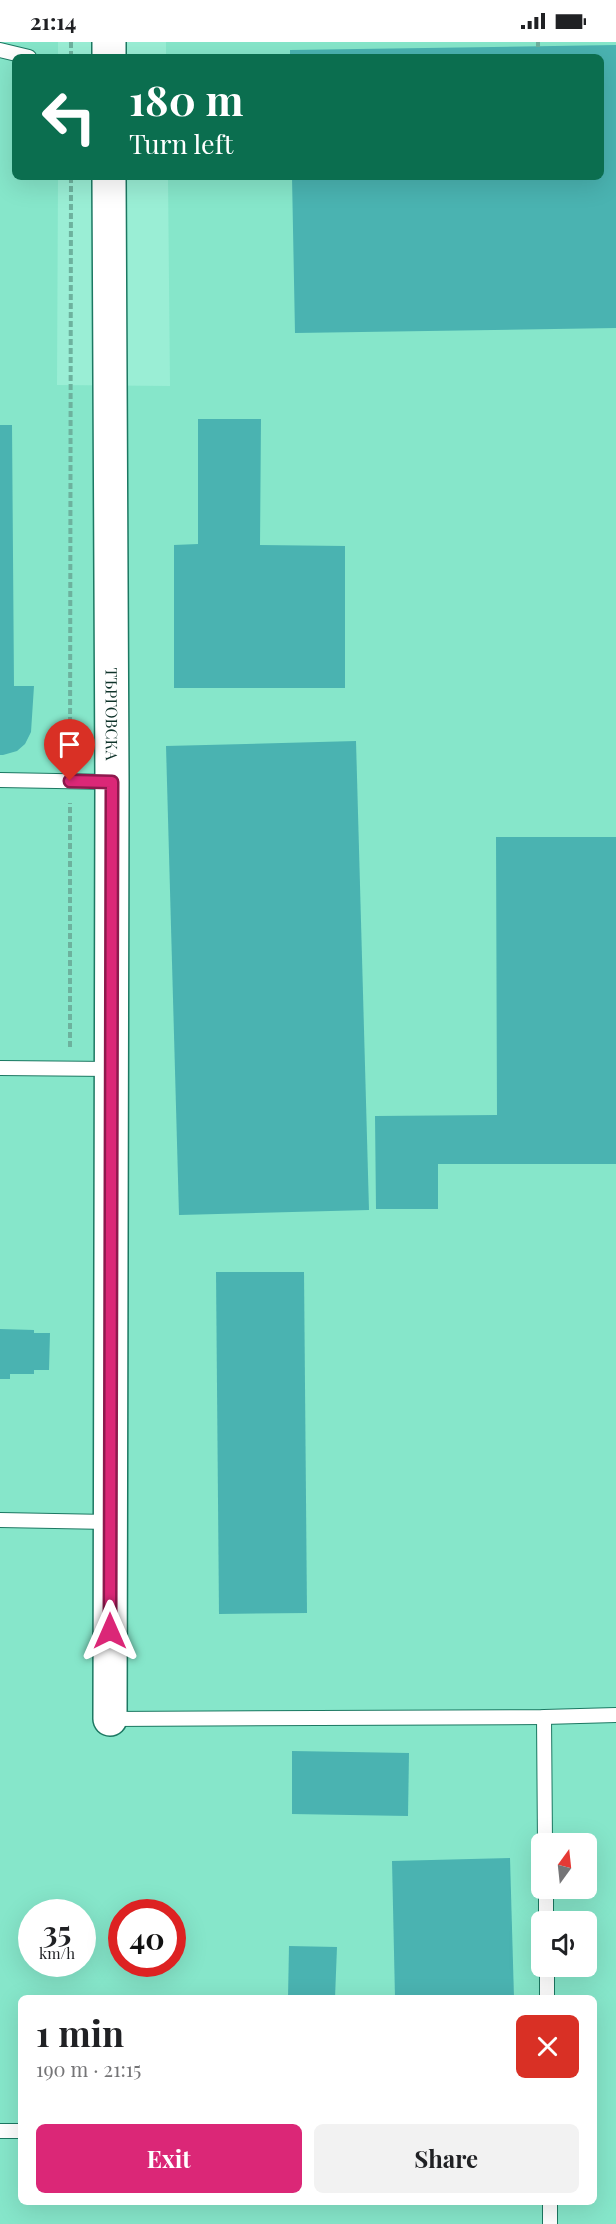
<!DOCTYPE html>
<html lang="en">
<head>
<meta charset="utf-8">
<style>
	:root { --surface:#fff; --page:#f2f2f2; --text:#202124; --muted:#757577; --accent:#db2777 }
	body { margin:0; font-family:"Playfair Display",serif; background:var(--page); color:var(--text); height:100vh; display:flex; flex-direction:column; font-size:22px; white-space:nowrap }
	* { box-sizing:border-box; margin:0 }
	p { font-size:20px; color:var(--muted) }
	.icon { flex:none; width:33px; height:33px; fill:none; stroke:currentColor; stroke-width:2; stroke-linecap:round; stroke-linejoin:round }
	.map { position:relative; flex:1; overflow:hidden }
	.side { position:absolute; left:18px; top:1953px; width:579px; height:210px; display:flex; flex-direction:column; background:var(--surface); border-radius:9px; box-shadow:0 6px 24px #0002 }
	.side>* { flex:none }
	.guide { position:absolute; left:12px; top:12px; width:592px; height:126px; border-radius:9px; box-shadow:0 6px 24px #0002; background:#0b6e4f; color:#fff; overflow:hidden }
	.needle { width:39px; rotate:15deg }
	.buttons { position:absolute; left:531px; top:1791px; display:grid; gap:12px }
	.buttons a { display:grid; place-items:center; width:66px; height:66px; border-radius:9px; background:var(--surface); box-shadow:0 6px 24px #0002; font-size:30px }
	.speed { position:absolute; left:18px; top:1857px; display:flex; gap:12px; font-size:30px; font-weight:700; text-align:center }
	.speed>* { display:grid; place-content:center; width:78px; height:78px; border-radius:50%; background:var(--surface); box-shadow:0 6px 24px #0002; line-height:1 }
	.speed small { font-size:15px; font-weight:400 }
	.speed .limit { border:9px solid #d22; background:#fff; color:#111 }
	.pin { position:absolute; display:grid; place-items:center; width:51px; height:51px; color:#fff; margin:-62px -26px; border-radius:50% 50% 50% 0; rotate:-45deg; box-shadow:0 0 6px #0007 }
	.pin .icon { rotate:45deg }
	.me { position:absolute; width:66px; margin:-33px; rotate:0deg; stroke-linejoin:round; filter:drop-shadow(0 0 4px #0008) }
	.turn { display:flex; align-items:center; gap:21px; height:126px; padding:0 18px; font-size:27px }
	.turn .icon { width:78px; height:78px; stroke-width:2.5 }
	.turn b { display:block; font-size:42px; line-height:51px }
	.round { display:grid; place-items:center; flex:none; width:63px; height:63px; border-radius:9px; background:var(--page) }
	.headline { display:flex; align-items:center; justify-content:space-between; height:102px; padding:0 18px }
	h1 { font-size:36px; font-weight:700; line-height:45px }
	.primary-button { display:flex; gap:12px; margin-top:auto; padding:12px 18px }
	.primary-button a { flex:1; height:69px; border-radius:9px; background:var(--accent); color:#fff; font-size:24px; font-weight:700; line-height:69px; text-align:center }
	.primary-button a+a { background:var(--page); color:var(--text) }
	.status { display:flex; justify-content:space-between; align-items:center; height:42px; padding:0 30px; background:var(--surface); direction:ltr }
	.status svg { height:16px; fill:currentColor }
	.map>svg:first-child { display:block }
	.built { fill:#86e6ca; fill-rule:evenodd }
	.building { fill:#4ab3b1 }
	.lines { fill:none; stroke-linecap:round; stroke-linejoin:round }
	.lane-casing { stroke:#1c7862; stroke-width:16 }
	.secondary-casing { stroke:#1c7862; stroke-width:36 }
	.path { stroke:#6db29e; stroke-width:4; stroke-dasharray:6 3; stroke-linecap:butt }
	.lane { stroke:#fff; stroke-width:14 }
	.secondary { stroke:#fff; stroke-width:33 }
	.route-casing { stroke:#8e194d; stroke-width:15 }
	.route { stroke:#db2777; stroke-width:10 }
	.labels { text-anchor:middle; stroke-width:5; stroke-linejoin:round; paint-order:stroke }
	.street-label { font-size:16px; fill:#0f332a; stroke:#9aeed5 }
</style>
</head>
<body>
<div class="status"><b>21:14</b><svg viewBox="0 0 49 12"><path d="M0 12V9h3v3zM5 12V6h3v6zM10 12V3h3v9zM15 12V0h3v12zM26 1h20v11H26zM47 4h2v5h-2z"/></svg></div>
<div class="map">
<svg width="616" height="2182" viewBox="0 0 616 2182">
	<rect width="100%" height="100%" fill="#9aeed5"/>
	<path class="built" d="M 0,0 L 58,0 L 58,15 L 15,15 L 15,135 L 58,135 L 57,343 L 170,344 L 168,135 L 602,135 L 602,15 L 166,15 L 166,0 L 616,0 L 616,2182 L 0,2182 ZM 542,1802 L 586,1802 L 586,1846 L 542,1846 ZM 32,1870 L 82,1870 L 82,1922 L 32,1922 ZM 122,1870 L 172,1870 L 172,1922 L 122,1922 ZM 542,1880 L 586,1880 L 586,1924 L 542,1924 ZM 21,1956 L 594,1956 L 594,2160 L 21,2160 Z"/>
	<g class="building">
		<path d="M 616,3 L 616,286 L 295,291 L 292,135 L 602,135 L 602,15 L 290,15 L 290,8 Z"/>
		<path d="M 198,377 L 261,377 L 260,503 L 345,504 L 345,646 L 174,646 L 174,503 L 198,502 Z"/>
		<path d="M 0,383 L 12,383 L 14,644 L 34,644 L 31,690 L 25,702 L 17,709 L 3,713 L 0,713 Z"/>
		<path d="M 356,699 L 369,1168 L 179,1173 L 166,704 Z"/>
		<path d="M 496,795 L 616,795 L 616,1122 L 438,1122 L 438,1167 L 376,1167 L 375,1074 L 497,1073 Z"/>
		<path d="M 216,1230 L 304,1230 L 307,1571 L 219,1572 Z"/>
		<path d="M 0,1287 L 34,1288 L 34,1291 L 50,1291 L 49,1328 L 34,1328 L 34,1332 L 10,1332 L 10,1337 L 0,1337 Z"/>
		<path d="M 292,1709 L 409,1711 L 408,1774 L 292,1772 Z"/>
		<path d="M 510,1816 L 514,1956 L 395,1956 L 392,1819 Z"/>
		<path d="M 289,1904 L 337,1905 L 335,1956 L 288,1956 Z"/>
	</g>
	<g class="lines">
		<defs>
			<g id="lane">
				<path d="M 0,8 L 29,15"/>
				<path d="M 0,738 L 112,740"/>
				<path d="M 0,1026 L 111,1027"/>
				<path d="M 0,1478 L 109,1480"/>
				<path d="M 544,1675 L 545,1802"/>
				<path d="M 110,1677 L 544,1675 L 616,1673"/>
				<path d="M 546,1846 L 546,1880"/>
				<path d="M 547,1924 L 547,1956"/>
				<path d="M 0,2089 L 21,2089"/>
				<path d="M 550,2160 L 550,2182"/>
			</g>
			<g id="secondary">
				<path d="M 109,15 L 109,0"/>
				<path id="s1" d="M 109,135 L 112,740 L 110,1677"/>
			</g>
		</defs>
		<use href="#lane" class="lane-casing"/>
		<use href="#secondary" class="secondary-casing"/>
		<g class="path">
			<path d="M 538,0 L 538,5"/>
			<path d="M 71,15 L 71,0"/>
			<path d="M 70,717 L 71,135"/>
			<path d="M 70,1005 L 70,761"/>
		</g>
		<use href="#lane" class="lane"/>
		<use href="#secondary" class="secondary"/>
	</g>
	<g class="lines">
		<defs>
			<path id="route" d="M 70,739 L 112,740 L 110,1589"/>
		</defs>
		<use href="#route" class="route-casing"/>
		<use href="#route" class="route"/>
	</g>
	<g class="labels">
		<g class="street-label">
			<text dy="6" stroke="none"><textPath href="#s1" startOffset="537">ТЪРГОВСКА</textPath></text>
		</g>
	</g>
</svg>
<div class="buttons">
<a><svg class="needle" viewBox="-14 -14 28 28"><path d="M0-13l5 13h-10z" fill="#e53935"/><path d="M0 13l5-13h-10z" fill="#757577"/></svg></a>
<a><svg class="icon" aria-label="sound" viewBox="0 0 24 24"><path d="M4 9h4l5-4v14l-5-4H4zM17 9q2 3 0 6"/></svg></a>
</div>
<div class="speed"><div>35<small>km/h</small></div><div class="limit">40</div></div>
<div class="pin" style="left:70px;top:739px;background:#d93025"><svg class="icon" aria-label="arrive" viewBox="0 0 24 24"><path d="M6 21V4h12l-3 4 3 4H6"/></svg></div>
<svg class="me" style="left:110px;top:1589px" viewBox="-20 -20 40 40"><path d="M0-17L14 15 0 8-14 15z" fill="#db2777" stroke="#fff" stroke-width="4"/></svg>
<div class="guide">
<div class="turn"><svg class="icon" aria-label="left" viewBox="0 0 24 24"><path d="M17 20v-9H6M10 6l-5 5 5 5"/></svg><div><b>180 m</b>Turn left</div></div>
</div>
<section class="side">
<div class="headline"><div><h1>1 min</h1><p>190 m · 21:15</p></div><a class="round" style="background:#d93025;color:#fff"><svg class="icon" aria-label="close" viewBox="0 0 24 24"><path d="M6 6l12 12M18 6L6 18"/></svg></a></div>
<div class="primary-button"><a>Exit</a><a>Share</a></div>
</section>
</div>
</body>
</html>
